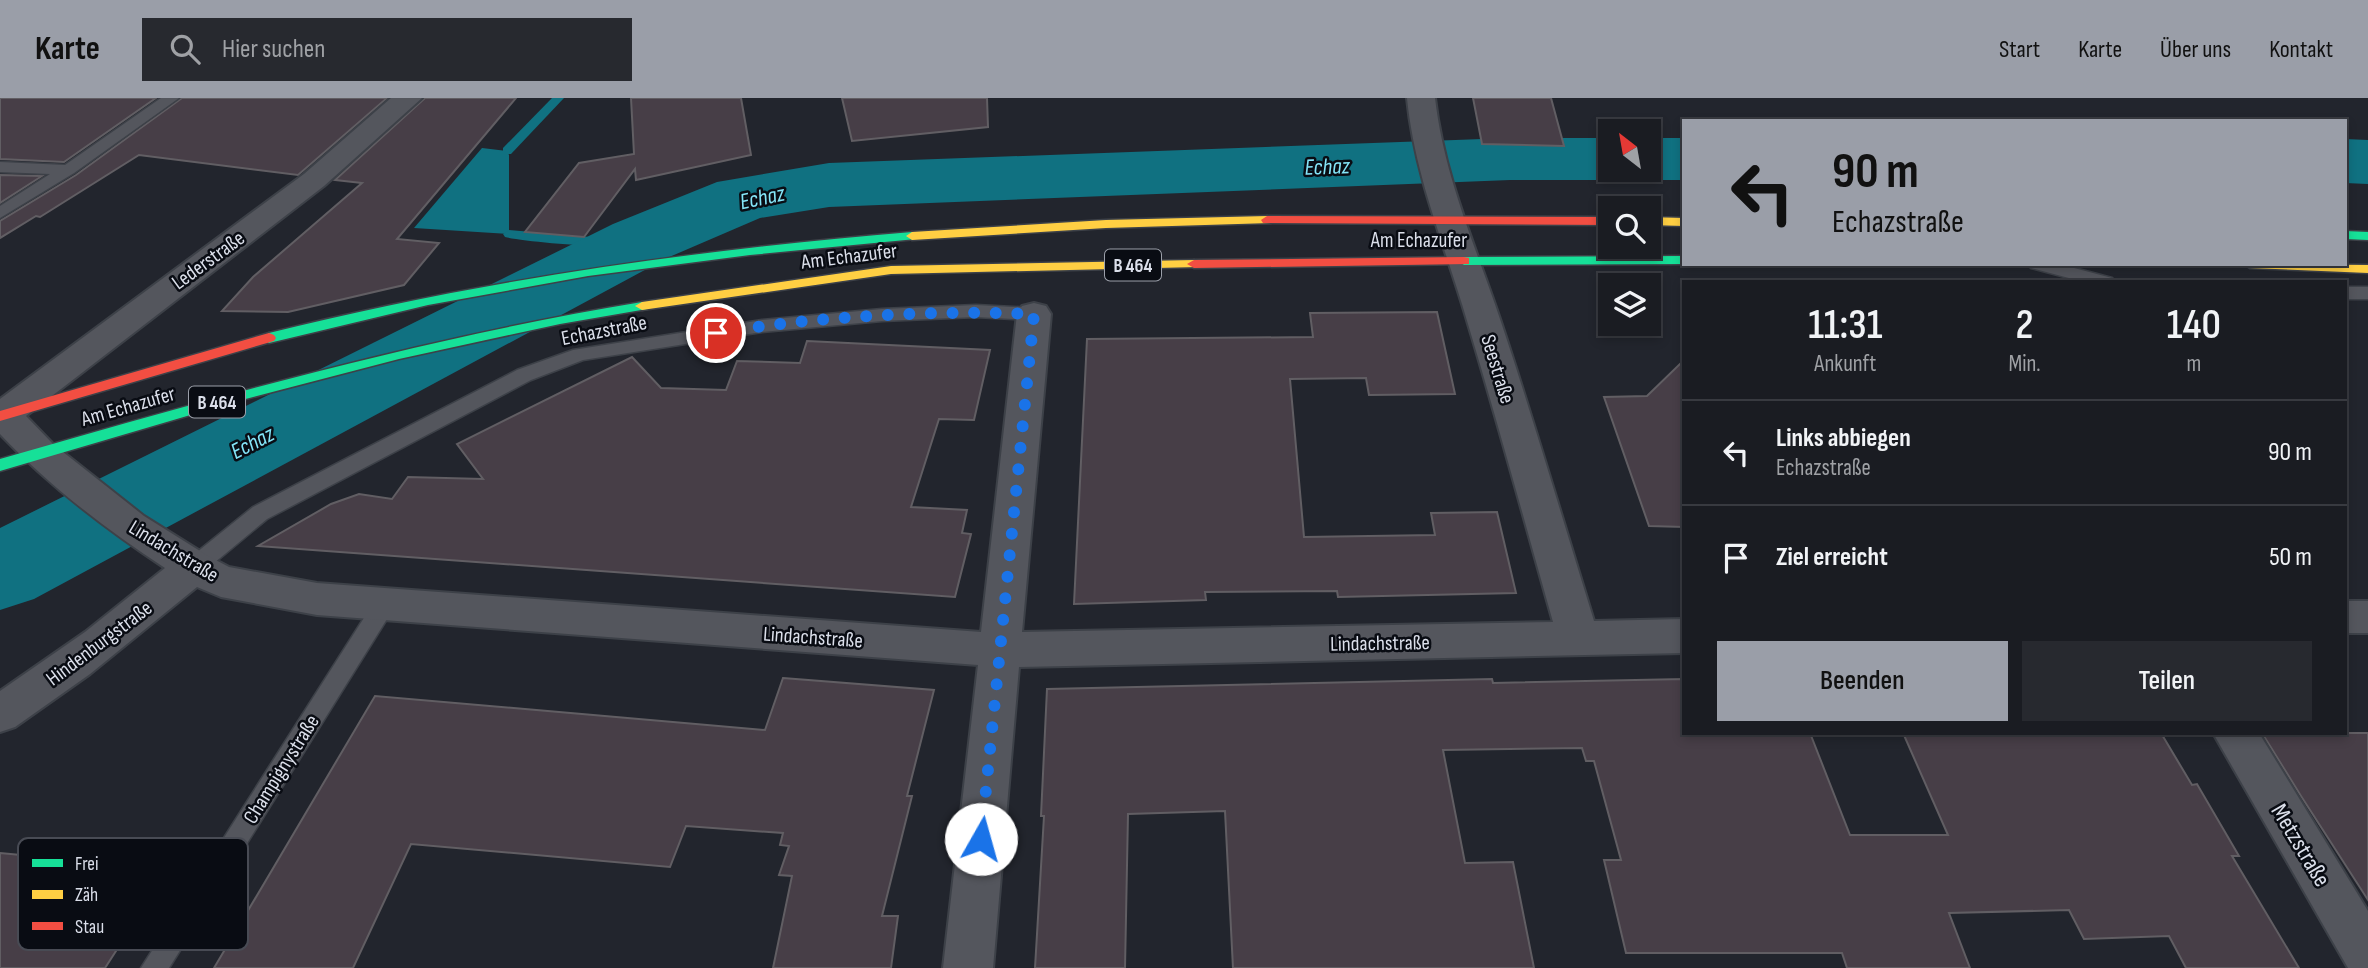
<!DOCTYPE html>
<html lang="de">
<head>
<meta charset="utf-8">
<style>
	:root { --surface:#1a1c22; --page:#27292f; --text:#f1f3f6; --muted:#9fa1a5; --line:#383a40; --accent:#9a9ea8 }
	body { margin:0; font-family:"Sofia Sans Condensed",sans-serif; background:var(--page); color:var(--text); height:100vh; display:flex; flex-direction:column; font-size:26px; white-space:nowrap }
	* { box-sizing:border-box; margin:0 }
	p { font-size:23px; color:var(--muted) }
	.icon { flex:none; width:38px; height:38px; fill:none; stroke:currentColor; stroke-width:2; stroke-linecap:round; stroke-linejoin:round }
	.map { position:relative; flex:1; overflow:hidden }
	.panel { position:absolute; left:1682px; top:182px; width:665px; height:455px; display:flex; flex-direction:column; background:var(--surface); border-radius:0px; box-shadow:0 4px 10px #0003,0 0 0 2px var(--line) }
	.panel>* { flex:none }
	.banner { position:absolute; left:1682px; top:21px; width:665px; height:147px; border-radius:0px; box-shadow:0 4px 10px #0003,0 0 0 2px var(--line); background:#9a9ea8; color:#111; overflow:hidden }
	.needle { width:46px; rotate:329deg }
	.tools { position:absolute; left:1598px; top:21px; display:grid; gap:14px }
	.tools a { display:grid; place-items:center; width:63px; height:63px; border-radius:0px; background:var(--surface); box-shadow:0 4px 10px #0003,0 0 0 2px var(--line); font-size:35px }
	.pin { position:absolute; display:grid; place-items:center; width:60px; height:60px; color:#fff; margin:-30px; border:4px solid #fff; border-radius:50%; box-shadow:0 2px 7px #0007 }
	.me { position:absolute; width:77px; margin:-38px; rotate:7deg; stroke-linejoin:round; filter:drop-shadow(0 0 5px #0008) }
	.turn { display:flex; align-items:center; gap:24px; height:147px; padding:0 35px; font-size:32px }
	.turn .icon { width:91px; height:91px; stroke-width:2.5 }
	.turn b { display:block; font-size:49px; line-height:60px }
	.eta { display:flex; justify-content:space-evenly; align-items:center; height:119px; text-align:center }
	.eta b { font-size:42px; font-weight:600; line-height:49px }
	.cta { display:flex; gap:14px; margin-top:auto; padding:14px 35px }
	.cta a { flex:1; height:80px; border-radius:0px; background:var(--accent); color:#111; font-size:28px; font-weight:600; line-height:80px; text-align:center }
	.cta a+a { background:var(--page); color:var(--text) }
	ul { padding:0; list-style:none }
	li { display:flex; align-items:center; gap:21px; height:105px; padding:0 35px; border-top:2px solid var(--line) }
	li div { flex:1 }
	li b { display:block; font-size:26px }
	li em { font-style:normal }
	header { display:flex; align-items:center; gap:42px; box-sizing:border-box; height:98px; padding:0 35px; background:var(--accent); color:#111 }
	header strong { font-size:33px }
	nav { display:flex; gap:38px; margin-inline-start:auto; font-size:24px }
	.search { width:490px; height:63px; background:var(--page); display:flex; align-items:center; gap:18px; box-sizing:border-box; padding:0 24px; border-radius:0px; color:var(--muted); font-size:26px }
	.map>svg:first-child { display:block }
	.water { fill:#107181 }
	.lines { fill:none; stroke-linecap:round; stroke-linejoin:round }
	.stream { fill:#107181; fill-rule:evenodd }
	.river { fill:#107181; fill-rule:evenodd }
	.building { fill:#473e47; stroke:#615e63; stroke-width:2 }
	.lane-casing { stroke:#3d4148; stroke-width:3 }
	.street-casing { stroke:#3d4148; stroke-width:4 }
	.fast-casing { stroke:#3d4148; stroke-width:3 }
	.slow-casing { stroke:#3d4148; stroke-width:3 }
	.jam-casing { stroke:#3d4148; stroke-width:3 }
	.lane { fill:#54565d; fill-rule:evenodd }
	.street { fill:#54565d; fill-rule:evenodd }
	.fast { fill:#16e098; fill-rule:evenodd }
	.slow { fill:#ffcf43; fill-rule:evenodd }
	.jam { fill:#f24e42; fill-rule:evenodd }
	.route { stroke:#1a73e8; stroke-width:12; stroke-dasharray:0 21.6 }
	.labels { text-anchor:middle; stroke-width:5; stroke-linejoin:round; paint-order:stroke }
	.shield { fill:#090c13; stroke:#9ca0aa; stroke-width:2 }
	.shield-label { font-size:19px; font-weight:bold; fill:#dbdfea }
	.street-label { font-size:21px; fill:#dbdfea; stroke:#090c13 }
	.water-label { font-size:23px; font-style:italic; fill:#85e6f9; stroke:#090c13 }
	.near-street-label { font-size:24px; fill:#dbdfea; stroke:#090c13 }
	.key { fill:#090c13; stroke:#484b54; stroke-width:2 }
	.key-label { font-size:19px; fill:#dbdfea }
</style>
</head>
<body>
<header>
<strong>Karte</strong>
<div class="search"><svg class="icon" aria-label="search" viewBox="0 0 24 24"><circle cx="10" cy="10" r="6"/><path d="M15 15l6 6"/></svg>Hier suchen</div>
<nav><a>Start</a><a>Karte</a><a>Über uns</a><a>Kontakt</a></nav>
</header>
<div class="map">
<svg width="2368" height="870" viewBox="0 0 2368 870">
	<rect width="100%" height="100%" fill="#22252d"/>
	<g class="water">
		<path d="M 482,50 L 507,53 L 509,57 L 509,136 L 414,130 Z"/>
		<path d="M 388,289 L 268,351 L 173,409 L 133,377 L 177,351 L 227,333 Z"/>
		<path d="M 38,425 L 91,457 L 0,508 L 0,448 Z"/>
	</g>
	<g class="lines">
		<g class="stream">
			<path d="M 552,0 L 564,0 L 511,56 L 503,56 L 503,50 Z"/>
			<path d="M 509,132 L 613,141 L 640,139 L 646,143 C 633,154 526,144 505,139 L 503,136 Z"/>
		</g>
		<g class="river">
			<path d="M 1510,40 L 1610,40 L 1610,72 L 1648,72 L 1648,40 L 1684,40 L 1684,82 L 1648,82 L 1629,78 L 1610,82 L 1510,82 L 829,109 L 760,120 L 667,160 L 34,501 L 0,512 L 0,430 L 613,126 L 717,84 L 829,65 Z"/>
			<path d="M 2345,41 L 2368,42 L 2368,86 L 2345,85 Z"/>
		</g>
	</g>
	<g class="building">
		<path d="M 0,0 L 156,0 L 64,64 L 0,61 Z"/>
		<path d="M 182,0 L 387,0 L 298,77 L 139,57 L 40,119 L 36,118 L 0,140 L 0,123 L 76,77 Z"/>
		<path d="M 425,0 L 516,0 L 397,141 L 439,145 L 404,187 L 288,214 L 222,213 L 253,179 L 362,85 L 335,82 Z"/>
		<path d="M 631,0 L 741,0 L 751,57 L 636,82 L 635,71 L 584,139 L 525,134 L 579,65 L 634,56 Z"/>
		<path d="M 842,0 L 987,0 L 988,29 L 852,43 Z"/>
		<path d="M 1473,0 L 1551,0 L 1564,48 L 1482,46 Z"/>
		<path d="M 0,77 L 42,78 L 0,105 Z"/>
		<path d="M 1437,214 L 1455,296 L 1369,297 L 1366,280 L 1290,281 L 1304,439 L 1435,437 L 1431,415 L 1497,414 L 1516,495 L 1338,499 L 1337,493 L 1205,494 L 1206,502 L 1074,506 L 1087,241 L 1313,239 L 1310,215 Z"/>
		<path d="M 807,243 L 990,252 L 974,322 L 939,321 L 911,409 L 967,412 L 962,435 L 971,436 L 955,499 L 258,448 L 331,406 L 359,396 L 392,401 L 408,379 L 483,381 L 457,346 L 632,259 L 661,290 L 726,292 L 737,263 L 800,265 Z"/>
		<path d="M 1684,262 L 1684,429 L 1649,428 L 1604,299 L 1647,298 Z"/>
		<path d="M 783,580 L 934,592 L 907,698 L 912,698 L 882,818 L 898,818 L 891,870 L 773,870 L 792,778 L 779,777 L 789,748 L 780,747 L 783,735 L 686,728 L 670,769 L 411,746 L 353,870 L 214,870 L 375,598 L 765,632 Z"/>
		<path d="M 1492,581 L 1493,585 L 1684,581 L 1684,635 L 1810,635 L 1850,737 L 1948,737 L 1903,635 L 2161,635 L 2192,687 L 2197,686 L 2239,758 L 2232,758 L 2299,870 L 2186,870 L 2169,838 L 2084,841 L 2069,812 L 1949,815 L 1970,870 L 1847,870 L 1842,855 L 1626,855 L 1604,762 L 1621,762 L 1594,663 L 1586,663 L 1582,650 L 1443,652 L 1465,765 L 1513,764 L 1534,870 L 1233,870 L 1225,713 L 1128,716 L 1125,870 L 1035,870 L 1044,718 L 1041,718 L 1047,591 Z"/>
		<path d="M 2262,635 L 2368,635 L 2368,802 L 2301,698 Z"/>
		<path d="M 0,755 L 169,771 L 105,870 L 0,870 Z"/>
	</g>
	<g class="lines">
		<defs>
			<g id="lane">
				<path d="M 161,0 L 179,0 L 74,75 L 0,120 L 0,108 L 50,76 L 0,74 L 0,64 L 65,67 Z"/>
				<path d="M 2028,166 L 2059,166 L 2112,180 L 2115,184 L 2084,184 L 2031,170 Z"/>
				<rect x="2345" y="189" width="23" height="12"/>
				<path d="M 976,207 L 1034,210 L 1043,216 L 1034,222 L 976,219 L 882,223 L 762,234 L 583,262 L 531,282 L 267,421 L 202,475 L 194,477 L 186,475 L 183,469 L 186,463 L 253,409 L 517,272 L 573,252 L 762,222 L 882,211 Z"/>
				<path d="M 384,498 L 392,501 L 395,507 L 392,513 L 169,870 L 141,870 L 376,501 Z"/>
			</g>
			<g id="street">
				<path d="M 391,0 L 422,0 L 324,88 L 26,318 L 53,346 L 144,418 L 208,458 L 229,469 L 317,485 L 981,534 L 1017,216 L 1022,208 L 1034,205 L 1046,208 L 1051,216 L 1022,534 L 1553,524 C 1525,425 1498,325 1468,226 C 1446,150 1415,80 1407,0 L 1435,0 C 1444,79 1476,149 1501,224 C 1534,323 1563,423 1594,523 L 1684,521 L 1684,555 L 1019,569 L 993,870 L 943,870 L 978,567 L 317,517 L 221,499 L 197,489 L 90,576 L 15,629 L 0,634 L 0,593 L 85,534 L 165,470 C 106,431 49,388 0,336 L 0,301 L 304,76 Z"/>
				<rect x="2345" y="503" width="23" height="32"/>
				<path d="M 2213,635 L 2259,635 L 2368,813 L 2368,870 L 2348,870 Z"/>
			</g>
			<g id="fast">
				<path d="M 2345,133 L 2368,134 L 2368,142 L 2345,141 Z"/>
				<path d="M 912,134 L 918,138 L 916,141 L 750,157 L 588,178 L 428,207 L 269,245 L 262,240 L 269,235 C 481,182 694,152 912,134 Z"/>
				<path d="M 1684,158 L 1684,166 L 1464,167 L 1458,163 L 1464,159 Z"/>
				<path d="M 642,204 L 649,208 L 647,211 L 560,226 L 399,261 L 238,303 L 0,373 L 0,361 C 212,300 424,240 642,204 Z"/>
			</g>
			<g id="slow">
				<path d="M 1267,118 L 1273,122 L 1271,125 L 1106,130 L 912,142 L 906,138 L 912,134 L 1106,122 Z"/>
				<path d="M 1648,119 L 1684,120 L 1684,128 L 1648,127 Z"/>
				<path d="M 1194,162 L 1201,166 L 1199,169 L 891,176 L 642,212 L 635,208 L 642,204 L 891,168 Z"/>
				<path d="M 2244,166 L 2368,167 L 2368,175 L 2250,170 Z"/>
			</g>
			<g id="jam">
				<path d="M 1267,118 L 1610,119 L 1610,127 L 1263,125 L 1261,122 Z"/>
				<path d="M 1464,159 L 1469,160 L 1469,166 L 1194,170 L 1187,166 L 1194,162 Z"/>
				<path d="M 269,235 L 274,237 L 276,240 L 274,243 L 0,323 L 0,313 Z"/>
			</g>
		</defs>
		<use href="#lane" class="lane-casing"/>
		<use href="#street" class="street-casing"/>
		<use href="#fast" class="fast-casing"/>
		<use href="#slow" class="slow-casing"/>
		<use href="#jam" class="jam-casing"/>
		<use href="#lane" class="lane"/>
		<use href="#street" class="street"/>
		<use href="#fast" class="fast"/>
		<use href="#slow" class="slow"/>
		<use href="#jam" class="jam"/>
	</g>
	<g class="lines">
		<path class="route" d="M 716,235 C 821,218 928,212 1034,216 L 981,741"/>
	</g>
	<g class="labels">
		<g class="shield">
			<rect x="1105" y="151.5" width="56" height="31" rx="5"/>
			<rect x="189" y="288.5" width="56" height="31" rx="5"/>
		</g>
		<g class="shield-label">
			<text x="1133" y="174">B 464</text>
			<text x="217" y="311">B 464</text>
		</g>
		<g class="street-label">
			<text x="1419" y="149">Am Echazufer</text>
			<text transform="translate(849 158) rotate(-7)" y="7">Am Echazufer</text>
			<text transform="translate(208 162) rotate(-36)" y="7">Lederstraße</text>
			<text transform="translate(604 232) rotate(-11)" y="7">Echazstraße</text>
			<text transform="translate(1498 271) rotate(73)" y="7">Seestraße</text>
			<text transform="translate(128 308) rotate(-16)" y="7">Am Echazufer</text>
			<text transform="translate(174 453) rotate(31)" y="7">Lindachstraße</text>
			<text transform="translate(813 539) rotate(4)" y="7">Lindachstraße</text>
			<text transform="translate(99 545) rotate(-37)" y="7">Hindenburgstraße</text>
			<text transform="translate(1380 545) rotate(-1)" y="7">Lindachstraße</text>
			<text transform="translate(281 671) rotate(-58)" y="7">Champignystraße</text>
		</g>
		<g class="water-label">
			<text transform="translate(1327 68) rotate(-2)" y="8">Echaz</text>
			<text transform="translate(762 99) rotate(-12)" y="8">Echaz</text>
			<text transform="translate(252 344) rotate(-27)" y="8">Echaz</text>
		</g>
		<g class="near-street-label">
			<text transform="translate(2301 747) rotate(59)" y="8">Metzstraße</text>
		</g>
	</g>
	<rect x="18" y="740" width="230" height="112" rx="10" class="key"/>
	<rect x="32" y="761" width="31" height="8" fill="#16e098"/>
	<rect x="32" y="792" width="31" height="9" fill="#ffcf43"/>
	<rect x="32" y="824" width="31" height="8" fill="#f24e42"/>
	<g class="key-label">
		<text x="75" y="772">Frei</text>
		<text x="75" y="803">Zäh</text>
		<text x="75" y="835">Stau</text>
	</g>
</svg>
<div class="tools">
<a><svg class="needle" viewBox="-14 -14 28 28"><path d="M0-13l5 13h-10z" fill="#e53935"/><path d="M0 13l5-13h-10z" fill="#9fa1a5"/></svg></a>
<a><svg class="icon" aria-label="search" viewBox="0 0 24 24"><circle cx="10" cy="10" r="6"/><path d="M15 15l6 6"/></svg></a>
<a><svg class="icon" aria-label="layers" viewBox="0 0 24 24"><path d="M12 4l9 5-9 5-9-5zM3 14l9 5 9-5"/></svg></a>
</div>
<div class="pin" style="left:716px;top:235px;background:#d93025"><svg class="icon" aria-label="arrive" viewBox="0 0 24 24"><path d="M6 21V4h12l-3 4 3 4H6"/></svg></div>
<svg class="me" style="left:981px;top:741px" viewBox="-20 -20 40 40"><circle r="19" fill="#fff"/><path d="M0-13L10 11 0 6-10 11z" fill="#1a73e8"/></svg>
<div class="banner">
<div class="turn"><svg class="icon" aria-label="left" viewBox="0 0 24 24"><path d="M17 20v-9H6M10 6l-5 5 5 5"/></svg><div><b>90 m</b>Echazstraße</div></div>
</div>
<section class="panel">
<div class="eta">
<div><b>11:31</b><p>Ankunft</p></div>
<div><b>2</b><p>Min.</p></div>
<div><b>140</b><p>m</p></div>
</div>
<ul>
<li><svg class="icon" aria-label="left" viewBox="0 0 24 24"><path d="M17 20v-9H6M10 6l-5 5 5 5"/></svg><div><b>Links abbiegen</b><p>Echazstraße</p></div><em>90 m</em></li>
<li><svg class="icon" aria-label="arrive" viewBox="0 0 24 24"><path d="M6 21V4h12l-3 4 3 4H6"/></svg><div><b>Ziel erreicht</b></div><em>50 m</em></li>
</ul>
<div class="cta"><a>Beenden</a><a>Teilen</a></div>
</section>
</div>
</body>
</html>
